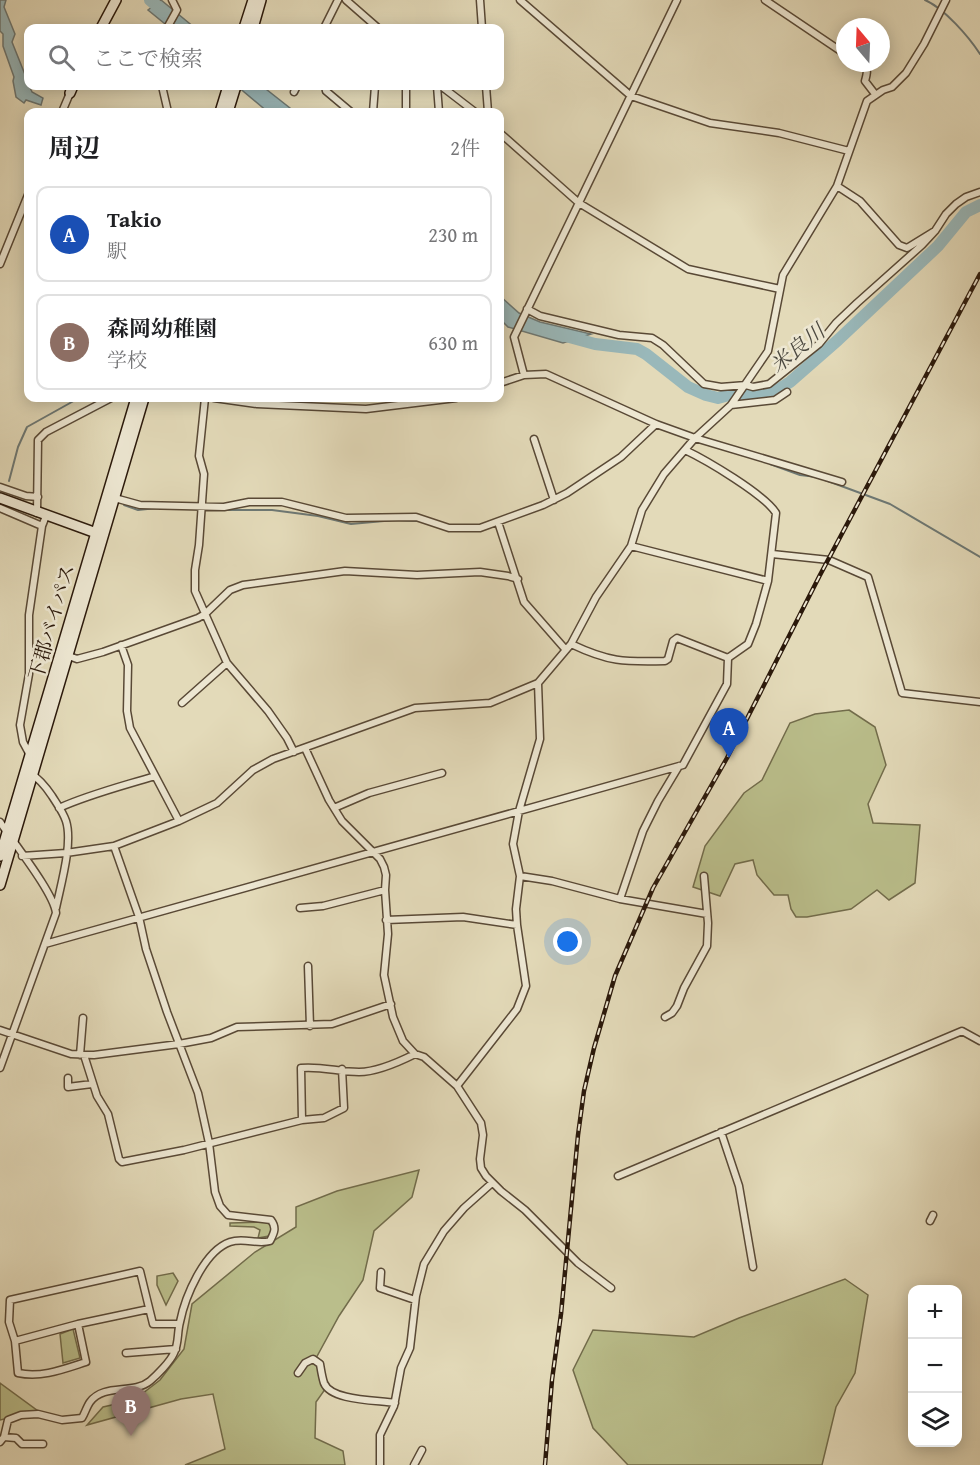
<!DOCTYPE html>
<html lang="ja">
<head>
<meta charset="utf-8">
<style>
  :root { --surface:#fff; --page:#f2f2f2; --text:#202124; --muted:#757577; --line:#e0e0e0; --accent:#2563eb }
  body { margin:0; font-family:"Gentium Book Plus","Noto Serif JP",serif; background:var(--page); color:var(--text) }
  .controls { position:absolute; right:18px; bottom:18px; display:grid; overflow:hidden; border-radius:12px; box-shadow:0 3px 15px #0003 }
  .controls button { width:54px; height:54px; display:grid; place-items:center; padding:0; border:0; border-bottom:2px solid var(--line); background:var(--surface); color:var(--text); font:30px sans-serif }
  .compass { position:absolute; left:836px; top:18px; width:54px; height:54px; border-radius:50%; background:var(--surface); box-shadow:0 3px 15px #0003; rotate:341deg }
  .you { position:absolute; left:568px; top:942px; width:21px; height:21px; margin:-15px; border:4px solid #fff; border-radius:50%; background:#1a73e8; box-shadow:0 0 0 9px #1a73e833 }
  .badge { display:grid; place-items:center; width:39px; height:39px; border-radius:50%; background:var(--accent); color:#fff; font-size:20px; font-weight:700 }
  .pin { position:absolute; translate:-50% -50px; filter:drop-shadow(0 2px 3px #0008) }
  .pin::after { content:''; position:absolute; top:32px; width:21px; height:18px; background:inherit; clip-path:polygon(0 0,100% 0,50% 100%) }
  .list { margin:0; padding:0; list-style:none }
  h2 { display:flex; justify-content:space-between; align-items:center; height:78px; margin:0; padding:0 24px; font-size:26px }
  h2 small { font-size:20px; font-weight:400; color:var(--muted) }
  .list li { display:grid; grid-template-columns:39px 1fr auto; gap:18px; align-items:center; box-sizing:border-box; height:96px; margin:0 12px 12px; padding:0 12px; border:2px solid var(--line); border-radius:12px }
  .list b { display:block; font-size:22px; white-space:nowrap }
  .list p { margin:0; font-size:20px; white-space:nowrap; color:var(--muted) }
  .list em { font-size:20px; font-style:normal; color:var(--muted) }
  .icon { flex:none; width:33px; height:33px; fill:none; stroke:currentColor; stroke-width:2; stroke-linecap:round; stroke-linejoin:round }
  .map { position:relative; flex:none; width:980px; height:1465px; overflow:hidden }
  .search { position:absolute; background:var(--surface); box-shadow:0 3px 15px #0003; left:24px; top:24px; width:480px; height:66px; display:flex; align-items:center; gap:15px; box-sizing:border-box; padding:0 21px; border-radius:12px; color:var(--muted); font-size:22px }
  .panel { position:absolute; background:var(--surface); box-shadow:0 3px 15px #0003; left:24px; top:108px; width:480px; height:294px; border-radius:12px }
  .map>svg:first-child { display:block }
  .green { fill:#babe8b; stroke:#726c4b; stroke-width:1.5 }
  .water { fill:#99b8ba; stroke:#6d7874; stroke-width:1.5 }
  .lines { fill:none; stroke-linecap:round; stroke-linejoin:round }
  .stream { stroke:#6d7874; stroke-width:2 }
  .river { stroke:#99b8ba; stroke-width:12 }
  .street-casing { stroke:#594936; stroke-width:9 }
  .secondary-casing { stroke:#2b190b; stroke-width:12 }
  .street { stroke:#ede7d2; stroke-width:6 }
  .secondary { stroke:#ede7d2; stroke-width:9 }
  .rail-casing { stroke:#2b190b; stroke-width:4.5 }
  .rail { stroke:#ede7d2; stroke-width:2; stroke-dasharray:7; stroke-linecap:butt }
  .labels { text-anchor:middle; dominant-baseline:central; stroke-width:5; stroke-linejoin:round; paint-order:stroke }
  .street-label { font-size:20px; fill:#2b190b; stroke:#ede7d2 }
  .water-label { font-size:21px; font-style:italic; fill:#4c4940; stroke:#ede7d2 }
</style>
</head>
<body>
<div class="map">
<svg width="980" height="1465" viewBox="0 0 980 1465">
  <rect width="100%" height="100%" fill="#e3dab9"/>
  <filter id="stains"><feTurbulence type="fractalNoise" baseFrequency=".00333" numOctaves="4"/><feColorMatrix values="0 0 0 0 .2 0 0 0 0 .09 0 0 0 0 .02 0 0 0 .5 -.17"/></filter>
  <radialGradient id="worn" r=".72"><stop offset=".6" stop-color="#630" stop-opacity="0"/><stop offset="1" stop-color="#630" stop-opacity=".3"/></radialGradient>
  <path class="green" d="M849,710L875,727L886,765L868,804L873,823L920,825L915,883L889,900L877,890L851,909L807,917H796L791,909L788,895H774L757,875L753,860L735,864L720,896L693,887L705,846L744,793L762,780L790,723L815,714Z
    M419,1170L412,1197L374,1231L363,1280L339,1316L315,1360L326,1388L316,1402L315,1438L343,1451L345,1465H185L225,1449L213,1394L181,1399L87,1425L103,1407L134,1400L160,1380L184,1349L192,1304L255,1252L296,1227V1207L337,1191Z
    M267,1222L272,1227L269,1236L258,1238L260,1230L254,1227L230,1226V1223Z
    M173,1273L178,1281L166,1305L157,1285V1276Z
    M845,1279L868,1295L855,1373L836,1407L822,1465H628L593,1428L573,1370L593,1330L694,1337L739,1318Z
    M73,1329L80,1358L63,1363L60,1334Z
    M0,1383L38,1411L0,1420Z"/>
  <path class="water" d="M0,0H6L4,7L15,34L12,42L32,92L43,98L41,105L26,100L24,103L16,97L13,81L14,77L3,46V34L0,31Z
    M161,0L195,28H170L148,10Z
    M237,86H262L295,112H268Z
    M500,296L519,313L540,322L591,334L563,343L508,327L500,319Z"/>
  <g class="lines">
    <path class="stream" d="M925,0C944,8 969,37 980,54
      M69,112H70
      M770,464L800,475L817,477
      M825,480L890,504L980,557
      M9,481L18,447L27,427L79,398
      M124,505L138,510L157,508
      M213,510H272L318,516L351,524L395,520L416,521"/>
    <path class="river" d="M150,0L182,28
      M562,335L595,344L637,349L646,354L688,387L706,395L718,398L736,393L751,396L771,394L790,382L838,340L938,246L966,212L980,205"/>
    <g class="street-casing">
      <path id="street" d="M346,0L378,28
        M480,0L482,28
        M520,0L631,96L710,123L779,133L849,151
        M765,0L845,54
        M167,28L177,10L172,0
        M324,28L338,0
        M862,63C869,67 867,74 865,81L875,94
        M162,86L168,112
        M325,86L326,91L351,112
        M437,86L439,112
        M441,86L475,112
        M486,86L488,112
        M294,92L297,86
        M62,112L70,93
        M373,112L375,86
        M406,112V86
        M500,133L579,203L688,269L780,289
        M837,186L860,201L899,245L907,248L933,232
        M0,264L28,195
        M527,309L540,316L619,335L652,338L663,345L704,384L721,387L746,385L753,387L769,384L819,344L836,323L857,303L922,245L935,231L946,214L956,204L966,197L980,192
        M524,375L514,337L677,0
        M500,383L524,375L546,374L656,424L695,438L842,482
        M205,398L199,456L204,474L199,545L195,570V591L227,663L268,711L287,738L294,752
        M214,398L257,404L366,409L456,398
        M731,405L775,400L787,392
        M534,439L554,500
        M0,487L26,496L38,497
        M111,497L140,505L224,507L249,502H282L346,518L416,517L449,528H480L543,505L567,493L621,457L656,424
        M0,508L42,526L46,516
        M37,513L38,440L46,432L111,398
        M498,522L524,602L566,650
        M631,546L768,581
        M772,554L829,560L868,577L902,693L980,702
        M571,644C609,662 623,662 665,661L668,659L673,641L677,638L728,658
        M121,645L128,665L127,711L130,728L179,821
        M66,655L77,659L103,652L198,618L205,614L230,590L243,585L345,571L417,575L480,572L508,576L518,579
        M182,703L227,663
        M305,748L329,800L342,821L380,859L384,867L386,875L385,890L388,934L384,975L393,1017L403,1041L415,1054L424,1057L457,1086L481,1123L483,1135L480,1159L481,1168L486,1176L501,1191L525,1210L578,1263L611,1288
        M30,755L23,742L20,725L29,674V615L42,526
        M30,773C40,779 46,787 52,796C57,804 63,812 66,821C73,843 61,884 56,908
        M59,808C90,794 123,786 155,776
        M334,808L369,793L442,773
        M0,822C13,842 54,893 56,913L0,1068
        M22,856L66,853L114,846L179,821L217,803L253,770L273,759L415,708L490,703L538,683L571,644L596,597L631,546L642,510L664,474L695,438L731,405L768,351L783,275L837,186L867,101L883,90L892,87L906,73L924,44L946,0
        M520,876L552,881L620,899L707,914
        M620,899L643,831L658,801L679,766
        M300,908L323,906L385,890
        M386,920L463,917L517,925
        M45,944L683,765L727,684L728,658L748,644L756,624L768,581L776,513C764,494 706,460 685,450
        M308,966L310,1026
        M665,1017L672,1013L677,1006L684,988L707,946L708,923L704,876
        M0,1030L71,1054L94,1055L179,1044L211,1038L237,1027L332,1024L391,1004
        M80,1055L83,1018
        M84,1055L97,1096L108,1114L119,1159L122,1162L184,1150L302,1120L301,1068C321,1066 339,1072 359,1072C377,1072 399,1062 415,1054
        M68,1078V1087L92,1084
        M457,1086L517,1009L526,986L517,925L516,909L520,876L513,844L519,811L540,739L538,683
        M302,1120L324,1118L344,1108L342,1069
        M721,1132L739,1186L753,1267
        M618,1176L962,1031L980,1041
        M930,1221L933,1215
        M381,1272L380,1288L415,1300
        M78,1324L86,1362C64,1369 42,1378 18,1373L15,1341L9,1322L10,1300L140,1271L153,1324H179
        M15,1341L78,1324L149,1309
        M126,1353L176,1349
        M298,1373L305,1363L313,1359L320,1364C321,1370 322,1377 324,1383C331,1401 377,1400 395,1403
        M4,1437L16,1438L22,1444H43
        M0,1442L4,1437L8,1420L21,1415L38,1414L62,1420L82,1418C85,1413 87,1406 90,1402C104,1383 133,1395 150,1381C157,1375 170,1362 174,1353C179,1343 177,1333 180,1322C185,1297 204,1251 230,1242C244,1237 257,1245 270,1241C274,1233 277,1228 271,1220L228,1215L220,1206L215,1192L209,1143L198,1093L167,1012L146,949L139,917L114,846
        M380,1465V1435L394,1406L401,1368L410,1348L416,1296L424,1264L444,1231L464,1208L492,1183
        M414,1465L422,1450"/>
    </g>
    <g class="secondary-casing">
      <path id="secondary" d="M101,28L116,0
        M244,28L253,0
        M253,28L261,0
        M70,93L73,86
        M220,112L228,86
        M228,112L236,86
        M0,498L99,534
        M0,856L136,398
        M0,885L144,398"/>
    </g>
    <use href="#street" class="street"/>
    <use href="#secondary" class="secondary"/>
    <g class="rail-casing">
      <path id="rail" d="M545,1465L552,1380L561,1314L578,1135L584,1091L594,1048L615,976L653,888L727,758L820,575L980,274"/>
    </g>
    <use href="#rail" class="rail"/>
  </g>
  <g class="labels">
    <g class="street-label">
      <text transform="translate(51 622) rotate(-74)">下郡バイパス</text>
    </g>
    <g class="water-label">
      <text transform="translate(797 348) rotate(-39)">米良川</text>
    </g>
  </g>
  <rect width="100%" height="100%" filter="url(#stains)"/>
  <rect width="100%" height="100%" fill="url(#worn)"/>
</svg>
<div class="controls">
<button>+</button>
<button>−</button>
<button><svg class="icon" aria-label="layers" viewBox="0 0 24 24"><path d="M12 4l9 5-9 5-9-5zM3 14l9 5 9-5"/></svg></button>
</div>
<svg class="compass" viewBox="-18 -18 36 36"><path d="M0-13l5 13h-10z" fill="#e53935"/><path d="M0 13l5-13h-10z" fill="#757577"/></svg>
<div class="you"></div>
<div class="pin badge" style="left:729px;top:758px;background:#1a4fb4">A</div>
<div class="pin badge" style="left:131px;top:1436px;background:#8d6e63">B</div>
<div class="search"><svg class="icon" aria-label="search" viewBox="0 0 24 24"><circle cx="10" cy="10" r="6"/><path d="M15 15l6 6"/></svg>ここで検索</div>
<section class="panel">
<h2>周辺<small>2件</small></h2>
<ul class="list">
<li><span class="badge" style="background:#1a4fb4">A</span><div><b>Takio</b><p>駅</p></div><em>230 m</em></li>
<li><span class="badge" style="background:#8d6e63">B</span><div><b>森岡幼稚園</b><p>学校</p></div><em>630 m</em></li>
</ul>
</section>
</div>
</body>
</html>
